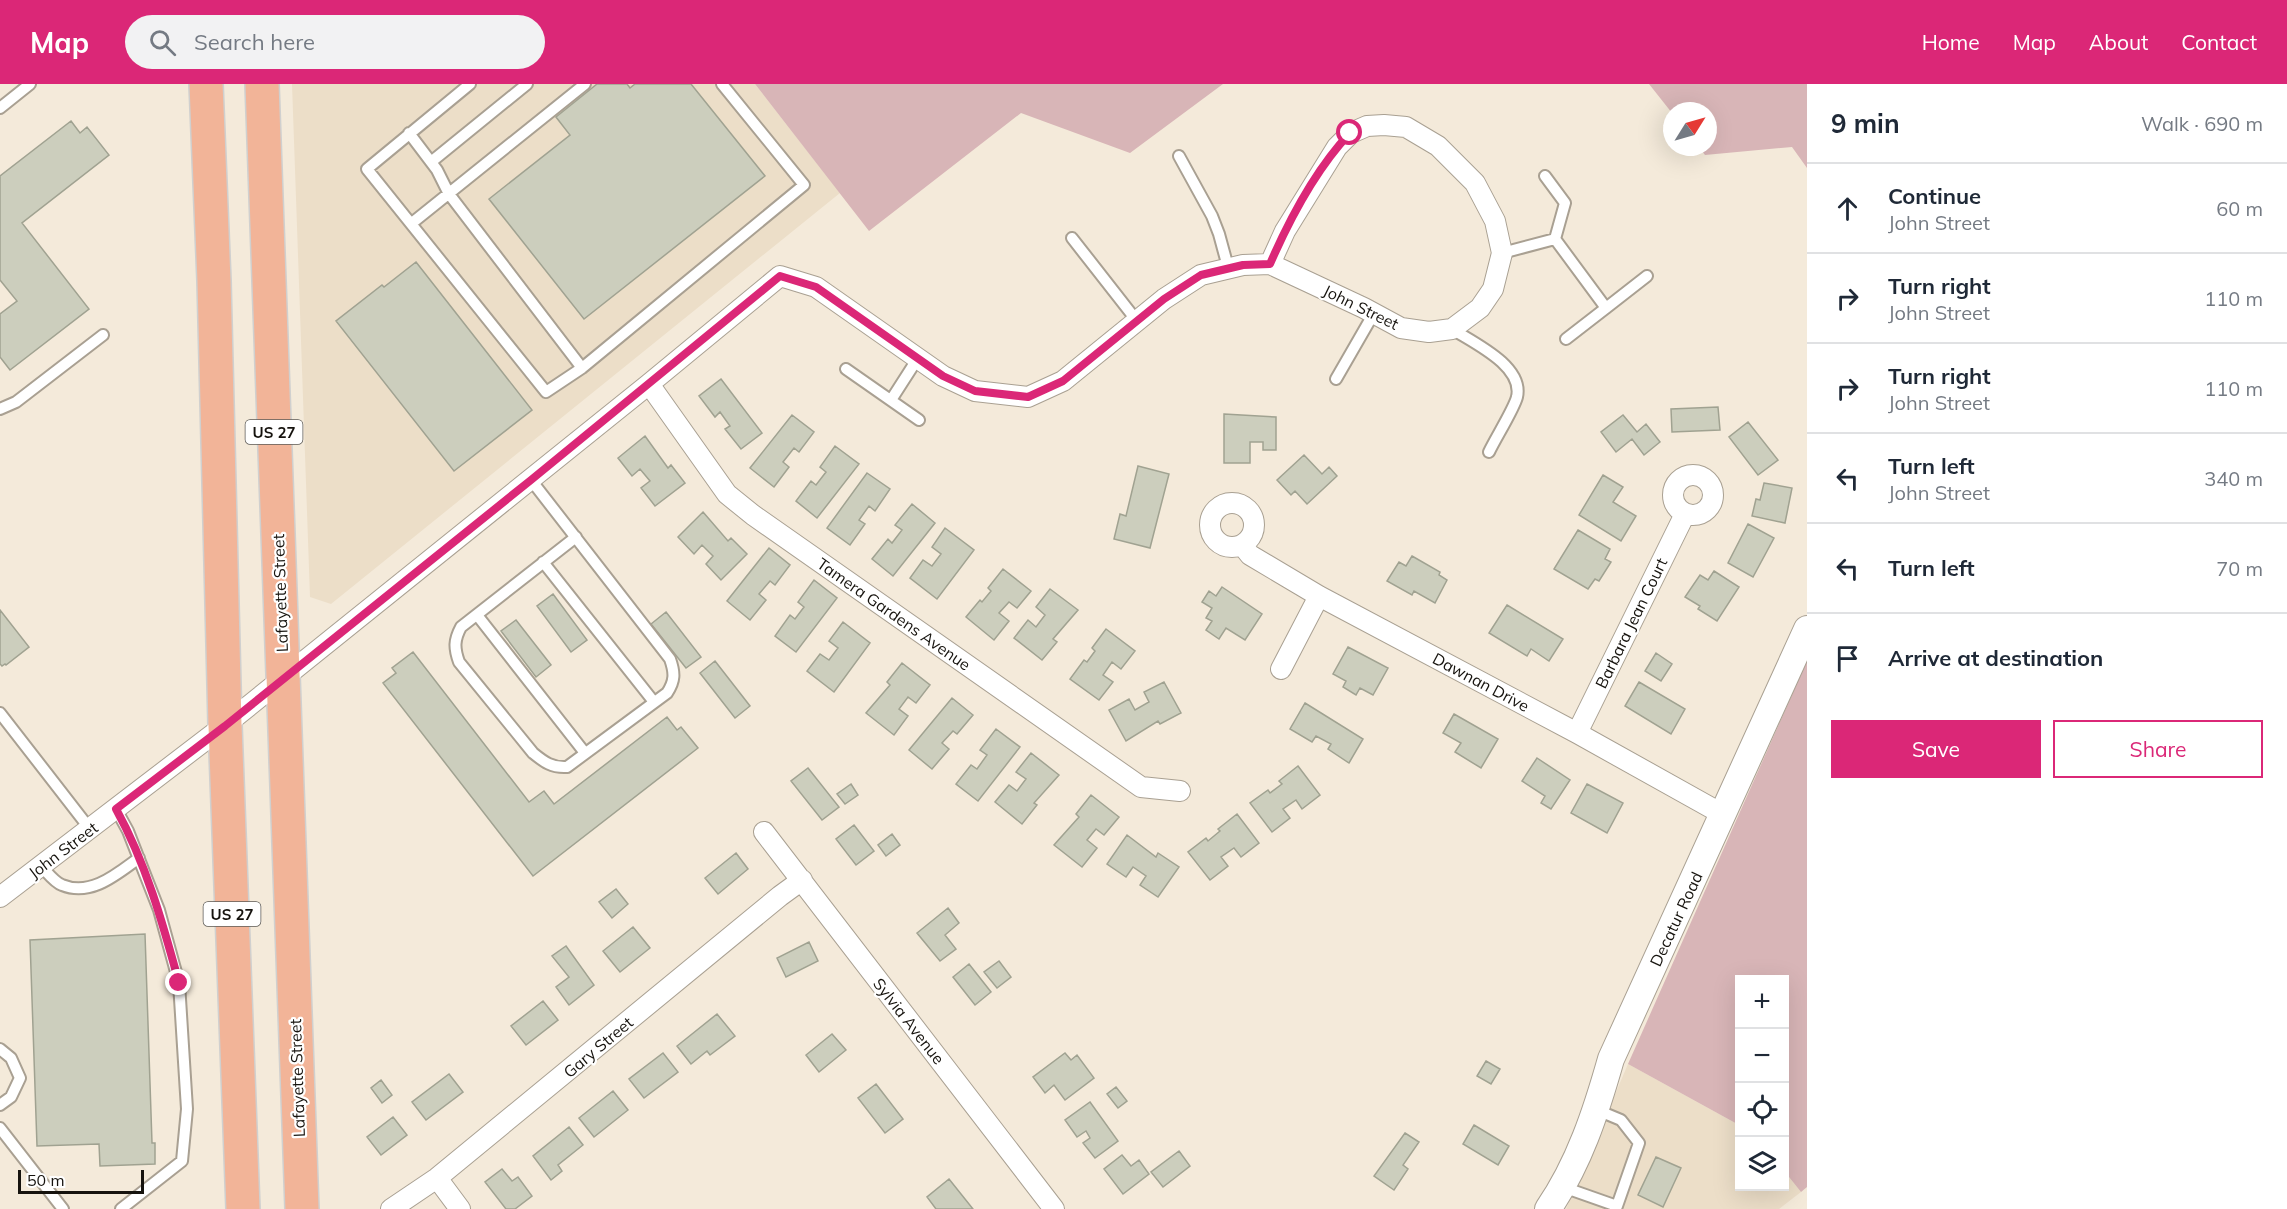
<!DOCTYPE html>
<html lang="en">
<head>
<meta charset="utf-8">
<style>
  :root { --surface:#fff; --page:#f2f2f3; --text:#1f2937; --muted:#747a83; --line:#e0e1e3; --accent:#db2777 }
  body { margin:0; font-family:Mulish,sans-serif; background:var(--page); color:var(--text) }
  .controls { position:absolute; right:18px; bottom:18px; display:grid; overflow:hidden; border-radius:0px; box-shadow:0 6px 24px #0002 }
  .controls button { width:54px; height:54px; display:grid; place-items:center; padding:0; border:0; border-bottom:2px solid var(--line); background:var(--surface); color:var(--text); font:30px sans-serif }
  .compass { position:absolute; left:1663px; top:18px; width:54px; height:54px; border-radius:50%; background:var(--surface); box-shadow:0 6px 24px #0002; rotate:53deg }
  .scale { position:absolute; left:18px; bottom:15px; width:126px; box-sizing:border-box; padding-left:6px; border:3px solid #16130e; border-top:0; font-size:16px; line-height:21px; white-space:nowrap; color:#16130e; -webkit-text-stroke:4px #fff; paint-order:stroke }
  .stop { position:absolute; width:18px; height:18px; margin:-14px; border:4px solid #db2777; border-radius:50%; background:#fff }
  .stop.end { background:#db2777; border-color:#fff; box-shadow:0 2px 6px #0008 }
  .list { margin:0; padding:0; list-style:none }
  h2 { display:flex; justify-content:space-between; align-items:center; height:78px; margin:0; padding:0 24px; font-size:26px }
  h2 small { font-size:20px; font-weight:400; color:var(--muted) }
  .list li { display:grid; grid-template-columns:39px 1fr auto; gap:18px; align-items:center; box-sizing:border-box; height:90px; padding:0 24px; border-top:2px solid var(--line) }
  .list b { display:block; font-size:22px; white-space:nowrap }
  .list p { margin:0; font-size:20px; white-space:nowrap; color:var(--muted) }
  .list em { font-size:20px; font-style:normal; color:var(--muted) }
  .actions { display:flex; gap:12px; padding:18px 24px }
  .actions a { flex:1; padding:14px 0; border:2px solid var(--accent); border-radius:0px; text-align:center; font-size:21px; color:var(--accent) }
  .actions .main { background:var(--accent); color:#fff }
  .icon { flex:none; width:33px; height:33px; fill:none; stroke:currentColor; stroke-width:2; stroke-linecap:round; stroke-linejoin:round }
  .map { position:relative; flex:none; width:1807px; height:1125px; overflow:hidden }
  header { display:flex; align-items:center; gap:36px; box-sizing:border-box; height:84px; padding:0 30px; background:var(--accent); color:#fff }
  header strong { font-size:28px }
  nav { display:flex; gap:33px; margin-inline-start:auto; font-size:21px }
  .search { width:420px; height:54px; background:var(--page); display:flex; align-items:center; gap:15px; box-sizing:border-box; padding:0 21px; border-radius:33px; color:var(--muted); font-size:22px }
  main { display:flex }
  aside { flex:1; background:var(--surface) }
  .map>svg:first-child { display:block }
  .built { fill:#ecdec8 }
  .green { fill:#d8b5b7 }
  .building { fill:#cccebd; stroke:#a0a291; stroke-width:1.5 }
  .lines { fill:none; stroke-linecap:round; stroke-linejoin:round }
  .service-casing { stroke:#a9a092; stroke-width:14 }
  .minor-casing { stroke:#a9a092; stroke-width:22 }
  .tertiary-casing { stroke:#a9a092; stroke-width:28 }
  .trunk-casing { stroke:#d0d0cf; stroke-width:36 }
  .service { stroke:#fff; stroke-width:10 }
  .minor { stroke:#fff; stroke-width:20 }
  .tertiary { stroke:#fff; stroke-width:26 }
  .trunk { stroke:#f2b498; stroke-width:33 }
  .route { stroke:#db2777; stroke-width:8 }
  .labels { text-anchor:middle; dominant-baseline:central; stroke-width:4.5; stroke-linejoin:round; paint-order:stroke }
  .shield { fill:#fff; stroke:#5c5a56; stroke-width:1.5 }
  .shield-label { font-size:15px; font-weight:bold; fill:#16130e }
  .street-label { font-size:16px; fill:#16130e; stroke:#fff }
</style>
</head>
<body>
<header>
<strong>Map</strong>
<div class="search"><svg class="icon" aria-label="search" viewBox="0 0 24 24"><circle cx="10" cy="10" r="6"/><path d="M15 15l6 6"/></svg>Search here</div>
<nav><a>Home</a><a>Map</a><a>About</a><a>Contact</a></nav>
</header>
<main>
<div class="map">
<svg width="1807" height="1125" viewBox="0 0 1807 1125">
  <rect width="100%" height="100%" fill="#f4eada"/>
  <path class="built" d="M292,0H755L840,109L331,520L310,513Z
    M1628,980L1739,1041L1740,1102H1784L1785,1088L1801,1108L1779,1125H1566Z"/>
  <path class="green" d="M755,0H1223L1130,69L1021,29L869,147Z
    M1649,0H1807V84L1792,63L1705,71L1699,63H1708V27H1672V29Z
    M1807,577V1103L1801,1108L1785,1088L1784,896H1740L1739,1041L1628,980Z"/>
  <path class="building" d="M597,0H627L630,4L635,0H691L765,92L584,235L489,115L570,51L556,33Z
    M71,37L80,49L87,43L109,71L22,139L89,225L10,286L0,273V230L17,217L0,196V92Z
    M416,178L532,326L454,387L336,237L382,201L384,203Z
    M721,295L762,349L741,365L725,345L730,342L720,328L715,333L699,312Z
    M1718,323L1720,346L1672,348L1671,325Z
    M1224,330L1276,333V366H1263V358H1250V379H1224Z
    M792,331L814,348L799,368L794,364L783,378L789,383L774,403L750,384Z
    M1623,331L1637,348L1646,340L1660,358L1644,371L1632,355L1616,368L1601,348Z
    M1748,338L1778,376L1758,391L1729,353Z
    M645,352L668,384L671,381L685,399L655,422L641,404L650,397L640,385L632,392L618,374Z
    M835,362L859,380L817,434L796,417L811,397L816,401L826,388L820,383Z
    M1304,371L1322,390L1329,383L1337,392L1307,420L1295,407L1291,411L1277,396Z
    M1138,382L1169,390L1150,464L1114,455L1120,430L1126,432Z
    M867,389L890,405L875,427L869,422L859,436L865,440L850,461L827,444Z
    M1603,391L1623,403L1613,418L1636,432L1621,457L1579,431Z
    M1764,399L1792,404L1785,439L1752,432L1756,415L1760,416Z
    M912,420L935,439L893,492L872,475L888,455L892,459L902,446L895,441Z
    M703,428L728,457L731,454L747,470L721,496L706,480L713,472L702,461L694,470L678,453Z
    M1748,440L1774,454L1753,493L1728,479Z
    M945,444L974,466L937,515L910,494L923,476L932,482L941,470L932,463Z
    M1578,446L1610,465L1605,475L1611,478L1599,497L1595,495L1588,505L1554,485Z
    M769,464L790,481L775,501L770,497L759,510L766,516L750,536L727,517Z
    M1412,472L1440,488L1439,491L1447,496L1435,519L1414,507L1412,511L1387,497L1399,478L1406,482Z
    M1003,485L1031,507L1017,524L1009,518L999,529L1009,537L994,556L966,533L980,516L982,518L991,507L988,504Z
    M1714,487L1739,503L1717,537L1698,525L1700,522L1685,513L1700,491L1708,496Z
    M814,496L837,514L796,568L775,552L790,531L795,535L804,523L798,518Z
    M1222,503L1262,530L1245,556L1226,544L1219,555L1206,546L1212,537L1206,534L1212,524L1202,518L1209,507L1216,512Z
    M1050,505L1078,526L1053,555L1057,558L1042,576L1014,554L1028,536L1036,543L1045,531L1036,523Z
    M553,510L587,556L571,568L537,522Z
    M1507,521L1563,555L1549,577L1531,565L1527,572L1489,549Z
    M0,526L29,563L6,581L5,580L2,582L0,580Z
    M666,528L701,573L686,584L651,540Z
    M516,536L551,581L536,593L501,547Z
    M843,538L870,559L834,608L807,587L820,570L829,576L838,564L829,557Z
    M1106,545L1135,567L1121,585L1112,578L1103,591L1113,598L1099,616L1070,595L1084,576L1087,578L1095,567L1092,564Z
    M1348,563L1388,584L1373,611L1360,604L1356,611L1343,603L1346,597L1333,590Z
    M413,568L529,718L544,707L554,720L667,633L677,646L681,643L698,664L533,792L383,599L396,589L392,584Z
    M1656,569L1672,580L1661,597L1645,587Z
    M715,577L750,622L735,634L700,589Z
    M902,579L930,601L916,619L908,613L899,625L908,632L894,651L866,629L890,601L887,598Z
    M1164,598L1181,629L1160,640L1158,637L1126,657L1109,626L1129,615L1135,626L1149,618L1144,608Z
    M1639,598L1685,625L1671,650L1625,622Z
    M952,614L973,631L957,650L953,647L942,659L949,665L932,685L909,666Z
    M1305,619L1363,655L1349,679L1328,665L1331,660L1316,652L1312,658L1290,645Z
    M1454,630L1498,655L1481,684L1455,668L1461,659L1443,649Z
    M996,645L1020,663L978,717L956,700L971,681L977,685L987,671L980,666Z
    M1031,669L1059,691L1034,719L1037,721L1022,740L995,718L1009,701L1017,707L1026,695L1016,688Z
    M1537,674L1570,696L1551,725L1541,719L1545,712L1522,697Z
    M1298,682L1320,711L1302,725L1296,716L1283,725L1290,734L1272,748L1250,719L1268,706L1270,709L1282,700L1279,697Z
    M808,684L839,723L822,736L791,697Z
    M851,700L858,711L845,720L837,710Z
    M1587,700L1623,719L1607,749L1571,729Z
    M1091,711L1119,733L1104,751L1096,745L1087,756L1097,764L1082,783L1054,761L1079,733L1076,730Z
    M1237,730L1259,759L1241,773L1234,764L1221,773L1228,782L1210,796L1188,768L1206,754L1208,757L1220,747L1218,745Z
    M854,741L874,767L856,781L836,755Z
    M892,750L900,761L886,772L878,761Z
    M1127,751L1156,773L1158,769L1179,783L1158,813L1140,801L1146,792L1133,783L1126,793L1107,780Z
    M736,769L748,785L718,810L705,794Z
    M616,805L628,820L612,834L599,818Z
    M948,824L959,839L945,851L956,865L940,877L917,849Z
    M633,843L650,864L620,888L603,867Z
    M145,850L152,1059H155V1080L100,1082L99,1060L37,1062L30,856Z
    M809,858L818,877L786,893L777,874Z
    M566,862L594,901L569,921L556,903L569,893L552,872Z
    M999,877L1011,893L997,904L984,888Z
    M969,880L991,908L975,921L953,893Z
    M543,917L558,936L526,961L511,942Z
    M717,930L735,952L710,971L707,967L691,980L677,962Z
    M832,950L846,966L819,988L806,971Z
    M663,969L678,988L644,1014L629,995Z
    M1065,969L1071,976L1077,971L1094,994L1065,1016L1054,1001L1045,1009L1033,993Z
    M1486,977L1500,985L1491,1000L1477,992Z
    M449,990L463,1008L426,1036L412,1018Z
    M381,996L392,1011L382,1019L371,1004Z
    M876,1000L903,1035L885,1049L858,1014Z
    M1116,1003L1127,1017L1118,1024L1107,1010Z
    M613,1007L628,1026L594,1053L579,1034Z
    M1090,1018L1118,1057L1095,1074L1083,1059L1090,1054L1086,1047L1077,1053L1065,1036Z
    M393,1033L407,1051L381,1071L367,1053Z
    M1474,1041L1509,1062L1498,1081L1463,1060Z
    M569,1043L583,1061L558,1081L562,1087L551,1096L533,1072Z
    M1405,1049L1419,1058L1403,1081L1408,1085L1394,1106L1374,1092Z
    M1179,1067L1190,1082L1163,1103L1151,1088Z
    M1122,1071L1131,1082L1139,1076L1149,1090L1123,1110L1104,1085Z
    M1656,1073L1681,1084L1663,1123L1638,1111Z
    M502,1085L512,1097L518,1093L532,1112L515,1125H506L485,1098Z
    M949,1095L973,1125H936L927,1113Z"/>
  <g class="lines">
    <g class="service-casing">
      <path id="service" d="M470,0L367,85L546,308L582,284L804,101L722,0
        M0,24L30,0
        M409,49L437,86L449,110L582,284
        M1179,72L1212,132L1219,150L1228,183
        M431,78L527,0
        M1545,92L1565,119L1555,155
        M412,139L585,0
        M1072,154L1137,237
        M1502,169L1555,155L1606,224L1647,192
        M1452,245C1474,259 1524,282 1517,313C1514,325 1495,355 1489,368
        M1566,255L1606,224
        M846,285L919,336
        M1336,295L1374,229
        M891,316L918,274
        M0,325L16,318L103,251
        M531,396L670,575C675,589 675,597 667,609L567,683C552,684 544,678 533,669L459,578C454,564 454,556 461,543L576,453
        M543,478L654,618
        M477,531L585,669
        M0,629L90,745
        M116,725L128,747L159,826L179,899L187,1025L182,1077L121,1125
        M41,782C47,788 54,798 62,801C91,813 117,790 139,774
        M0,965L11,974L20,994L11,1013L0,1021
        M0,1044L63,1125
        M1563,1103L1617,1122L1639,1059L1621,1036L1597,1026"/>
    </g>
    <g class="minor-casing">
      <path id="minor" d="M649,300L727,410L753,431L1141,703L1180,707
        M1673 411a20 20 0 1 1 40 0a20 20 0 1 1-40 0Z
        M1210 441a22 22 0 1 1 44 0a22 22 0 1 1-44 0Z
        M1242,461L1250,471L1319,512L1577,649L1724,731
        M1281,585L1319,512
        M1577,649L1685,430
        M764,748L1054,1125
        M0,813L225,641L649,300L780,192L816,203L943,292L975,307L1028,313L1063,297L1164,215L1201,191L1243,181L1270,180L1364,224L1401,244L1429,248L1452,245L1480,224L1493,205L1502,169L1495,137L1475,99L1438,62L1406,43L1384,41L1367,42L1351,49L1337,63L1285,147L1270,180
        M437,1094L460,1125
        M391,1125L437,1094L780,812L802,796"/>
    </g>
    <g class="tertiary-casing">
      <path id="tertiary" d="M1548,1125C1579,1080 1596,1028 1611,975L1807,545"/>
    </g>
    <g class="trunk-casing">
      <path id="trunk" d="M206,0L214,197L225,641L243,1125
        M262,0L302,1125"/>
    </g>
    <use href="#service" class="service"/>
    <use href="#minor" class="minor"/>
    <use href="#tertiary" class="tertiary"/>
    <use href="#trunk" class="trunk"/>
  </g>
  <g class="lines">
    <path class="route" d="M179,899C163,840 146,779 116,725L225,642L531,396L780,192L816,203L943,292L975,307L1028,313L1063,297L1164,215L1201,191L1243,181L1270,180C1290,134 1315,86 1350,49"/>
  </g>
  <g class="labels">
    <g class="shield">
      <rect x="245.5" y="336" width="57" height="24" rx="4.5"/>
      <rect x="203.5" y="818" width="57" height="24" rx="4.5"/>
    </g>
    <g class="shield-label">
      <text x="274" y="348">US 27</text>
      <text x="232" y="830">US 27</text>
    </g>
    <g class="street-label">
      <text transform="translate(1361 223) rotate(26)">John Street</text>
      <text transform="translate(280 509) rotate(-92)">Lafayette Street</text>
      <text transform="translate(894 530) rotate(35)">Tamera Gardens Avenue</text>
      <text transform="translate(1631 539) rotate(-64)">Barbara Jean Court</text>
      <text transform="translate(1481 598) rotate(28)">Dawnan Drive</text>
      <text transform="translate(63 766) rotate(-37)">John Street</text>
      <text transform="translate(1676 835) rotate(-65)">Decatur Road</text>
      <text transform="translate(909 937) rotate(52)">Sylvia Avenue</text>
      <text transform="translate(598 963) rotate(-40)">Gary Street</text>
      <text transform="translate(297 994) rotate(-92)">Lafayette Street</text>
    </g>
  </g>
</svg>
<div class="controls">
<button>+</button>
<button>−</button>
<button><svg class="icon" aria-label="locate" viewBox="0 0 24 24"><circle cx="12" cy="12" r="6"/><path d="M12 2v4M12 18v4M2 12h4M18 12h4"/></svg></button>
<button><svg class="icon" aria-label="layers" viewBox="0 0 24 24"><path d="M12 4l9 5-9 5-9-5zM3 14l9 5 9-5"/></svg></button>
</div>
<svg class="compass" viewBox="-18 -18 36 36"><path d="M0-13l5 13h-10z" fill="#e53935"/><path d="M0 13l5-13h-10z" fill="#747a83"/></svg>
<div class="scale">50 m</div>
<div class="stop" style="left:1350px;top:49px"></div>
<div class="stop end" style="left:179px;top:899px"></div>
</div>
<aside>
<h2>9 min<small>Walk · 690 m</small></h2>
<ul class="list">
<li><svg class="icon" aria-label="ahead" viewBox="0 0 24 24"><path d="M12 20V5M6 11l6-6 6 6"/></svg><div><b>Continue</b><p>John Street</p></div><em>60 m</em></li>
<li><svg class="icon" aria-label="right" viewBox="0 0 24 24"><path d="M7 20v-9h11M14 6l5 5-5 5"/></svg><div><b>Turn right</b><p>John Street</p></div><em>110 m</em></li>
<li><svg class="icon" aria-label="right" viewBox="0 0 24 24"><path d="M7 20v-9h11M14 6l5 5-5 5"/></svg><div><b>Turn right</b><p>John Street</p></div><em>110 m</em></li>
<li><svg class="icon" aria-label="left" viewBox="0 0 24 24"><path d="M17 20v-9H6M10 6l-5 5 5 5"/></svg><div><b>Turn left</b><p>John Street</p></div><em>340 m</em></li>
<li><svg class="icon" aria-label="left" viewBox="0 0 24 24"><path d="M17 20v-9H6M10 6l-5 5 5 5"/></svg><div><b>Turn left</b></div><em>70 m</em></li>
<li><svg class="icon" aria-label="arrive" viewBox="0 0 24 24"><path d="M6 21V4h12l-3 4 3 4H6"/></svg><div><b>Arrive at destination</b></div></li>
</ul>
<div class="actions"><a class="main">Save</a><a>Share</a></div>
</aside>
</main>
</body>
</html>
